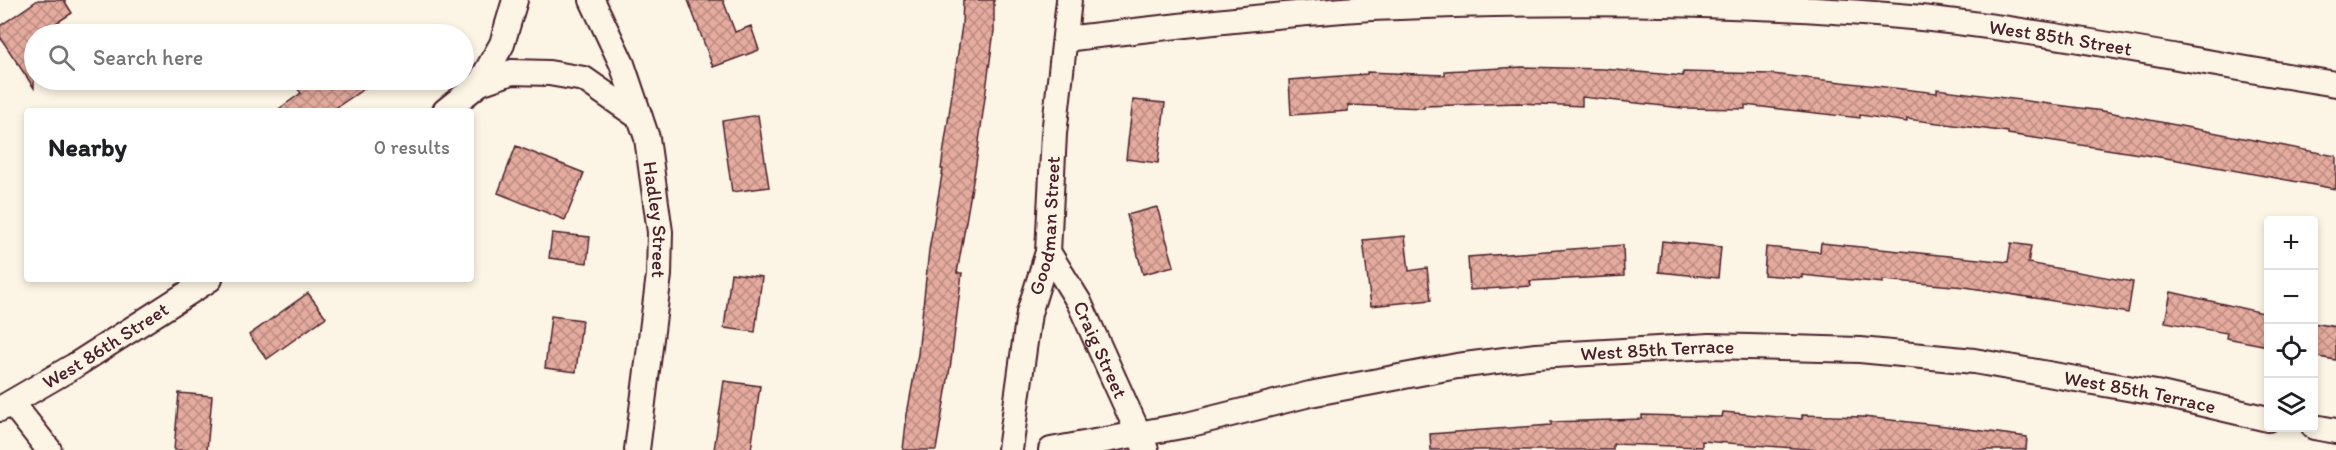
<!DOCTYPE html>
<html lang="en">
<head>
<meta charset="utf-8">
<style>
  :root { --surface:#fff; --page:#f6f6f6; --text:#202124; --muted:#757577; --line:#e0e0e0 }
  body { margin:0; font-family:Itim,sans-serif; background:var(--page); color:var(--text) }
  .controls { position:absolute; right:18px; bottom:18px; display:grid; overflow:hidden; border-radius:6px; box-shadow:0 3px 9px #0003 }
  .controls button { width:54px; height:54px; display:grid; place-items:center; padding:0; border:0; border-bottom:2px solid var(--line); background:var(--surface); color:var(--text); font:30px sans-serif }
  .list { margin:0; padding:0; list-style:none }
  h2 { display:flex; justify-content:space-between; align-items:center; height:78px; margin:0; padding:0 24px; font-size:26px }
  h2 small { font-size:20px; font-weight:400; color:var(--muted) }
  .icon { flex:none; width:33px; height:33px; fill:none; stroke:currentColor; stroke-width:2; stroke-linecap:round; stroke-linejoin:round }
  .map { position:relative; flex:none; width:2336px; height:450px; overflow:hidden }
  .search { position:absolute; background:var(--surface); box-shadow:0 3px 9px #0003; left:24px; top:24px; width:450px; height:66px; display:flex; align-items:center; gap:15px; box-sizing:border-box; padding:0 21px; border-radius:33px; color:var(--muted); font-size:22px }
  .panel { position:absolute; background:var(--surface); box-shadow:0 3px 9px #0003; left:24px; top:108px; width:450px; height:174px; border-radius:6px }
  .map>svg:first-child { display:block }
  .building { fill:url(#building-cross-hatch); stroke:#4a1f2b; stroke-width:1.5 }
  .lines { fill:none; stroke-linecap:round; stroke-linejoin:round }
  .minor-casing { stroke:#4a1f2b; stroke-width:28 }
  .minor { stroke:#fcf5e5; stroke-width:24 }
  .labels { text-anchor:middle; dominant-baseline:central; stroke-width:4.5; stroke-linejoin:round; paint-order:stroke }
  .street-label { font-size:20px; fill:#4a1f2b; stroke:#fcf5e5 }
</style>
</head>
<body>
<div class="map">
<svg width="2336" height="450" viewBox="0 0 2336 450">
  <defs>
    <pattern id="building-cross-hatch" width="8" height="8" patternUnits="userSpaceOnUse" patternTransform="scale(1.5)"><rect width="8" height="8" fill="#e4ab9e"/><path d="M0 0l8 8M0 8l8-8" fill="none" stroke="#bb8b81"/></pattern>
  </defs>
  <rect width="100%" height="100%" fill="#fcf5e5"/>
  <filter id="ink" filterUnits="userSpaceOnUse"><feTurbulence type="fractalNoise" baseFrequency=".0167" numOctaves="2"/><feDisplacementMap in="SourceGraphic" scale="12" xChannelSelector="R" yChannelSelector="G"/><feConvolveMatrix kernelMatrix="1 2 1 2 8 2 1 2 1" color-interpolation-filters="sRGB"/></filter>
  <g filter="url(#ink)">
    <path class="building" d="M38,0H64L72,13L39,34H34V88L0,37V26Z
      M688,0H723L735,32L751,26L759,50L713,67Z
      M963,0H994V31L976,164L957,273H962L951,362L936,450H903L907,414L918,354L929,250L943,169H941L962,25Z
      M1522,67L1604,69L1683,76V72L1772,74L1937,93V89L2103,111L2336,156V189L2172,159L2008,134V132L1907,119V122L1860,115V118L1745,105V109L1682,108L1582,97V106L1518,103L1424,106V108L1348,105V111L1291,115L1289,80L1367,74V72L1445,75V71Z
      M291,80H377L331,111H276L301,93Z
      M1133,100L1165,103L1158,163L1126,159Z
      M758,115L769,187L732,192L722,121Z
      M516,146L584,173L565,220L498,193Z
      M1157,207L1174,266L1143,274L1127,215Z
      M552,233L590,237L587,263L549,258Z
      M1405,236L1409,271L1427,268L1431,300L1371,306L1363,240Z
      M1662,241L1721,247L1718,278L1659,272Z
      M1821,243L2008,262L2011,243L2031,246L2028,263L2133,282L2128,313L1965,287L1883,280V283L1802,275V278L1764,275L1766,247L1820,252Z
      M1623,245L1624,276L1530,281L1531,286L1470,290L1468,257Z
      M731,273L762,277L755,332L724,328Z
      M2171,292L2268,314V346L2226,338L2227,333L2165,322Z
      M308,293L326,317L267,359L249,335Z
      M551,316L582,320L576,372L545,368Z
      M2313,323L2336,327V360L2313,356Z
      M724,381L760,386L751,450H714Z
      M179,393L212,396L207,450H174Z
      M1723,412L1802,419V415L1863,417L1946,426L2027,437L2026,450H1820L1702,441V447L1613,444V450H1431L1430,434L1551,425V422L1642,419V415L1722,417Z"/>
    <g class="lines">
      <g class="minor-casing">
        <g id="minor">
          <path id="s1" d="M592,0L622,64L647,138L660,232L659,275L637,450"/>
          <path id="s2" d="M1065,39C1167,27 1269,15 1372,8C1551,0 1732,1 1911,17C2054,31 2194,62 2336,84"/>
          <path d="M480,83L502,44L515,0"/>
          <path d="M445,111L480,83L512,72L549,73L584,79L640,118"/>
          <path id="s3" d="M1048,252L1079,302L1146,450"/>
          <path d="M12,403L49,450"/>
          <path id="s4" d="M0,409L74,366L210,279"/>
          <path d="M2314,427L2336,431"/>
          <path id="s5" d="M1010,450L1029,313L1048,252L1054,134L1069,0"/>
          <path id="s6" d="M1051,450L1187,425L1310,394L1457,366L1536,356L1710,346L1860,350L1974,361L2156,393L2268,419"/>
        </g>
      </g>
      <use href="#minor" class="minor"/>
    </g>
  </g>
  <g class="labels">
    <g class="street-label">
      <text stroke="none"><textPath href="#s2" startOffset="999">West 85th Street</textPath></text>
      <text stroke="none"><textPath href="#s1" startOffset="231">Hadley Street</textPath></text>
      <text stroke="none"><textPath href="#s5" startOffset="228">Goodman Street</textPath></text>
      <text stroke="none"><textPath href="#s4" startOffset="123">West 86th Street</textPath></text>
      <text stroke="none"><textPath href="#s3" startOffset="111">Craig Street</textPath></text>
      <text stroke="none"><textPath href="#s6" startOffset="616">West 85th Terrace</textPath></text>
      <text stroke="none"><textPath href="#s6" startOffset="1102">West 85th Terrace</textPath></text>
    </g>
  </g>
</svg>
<div class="controls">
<button>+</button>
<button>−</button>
<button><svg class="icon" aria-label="locate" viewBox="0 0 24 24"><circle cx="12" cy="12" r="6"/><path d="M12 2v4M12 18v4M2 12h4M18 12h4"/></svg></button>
<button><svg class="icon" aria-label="layers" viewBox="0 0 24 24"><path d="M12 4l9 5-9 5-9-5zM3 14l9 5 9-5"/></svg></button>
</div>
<div class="search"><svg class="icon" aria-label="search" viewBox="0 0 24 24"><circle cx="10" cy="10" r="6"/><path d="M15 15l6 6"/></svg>Search here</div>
<section class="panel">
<h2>Nearby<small>0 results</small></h2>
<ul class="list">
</ul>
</section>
</div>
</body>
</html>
